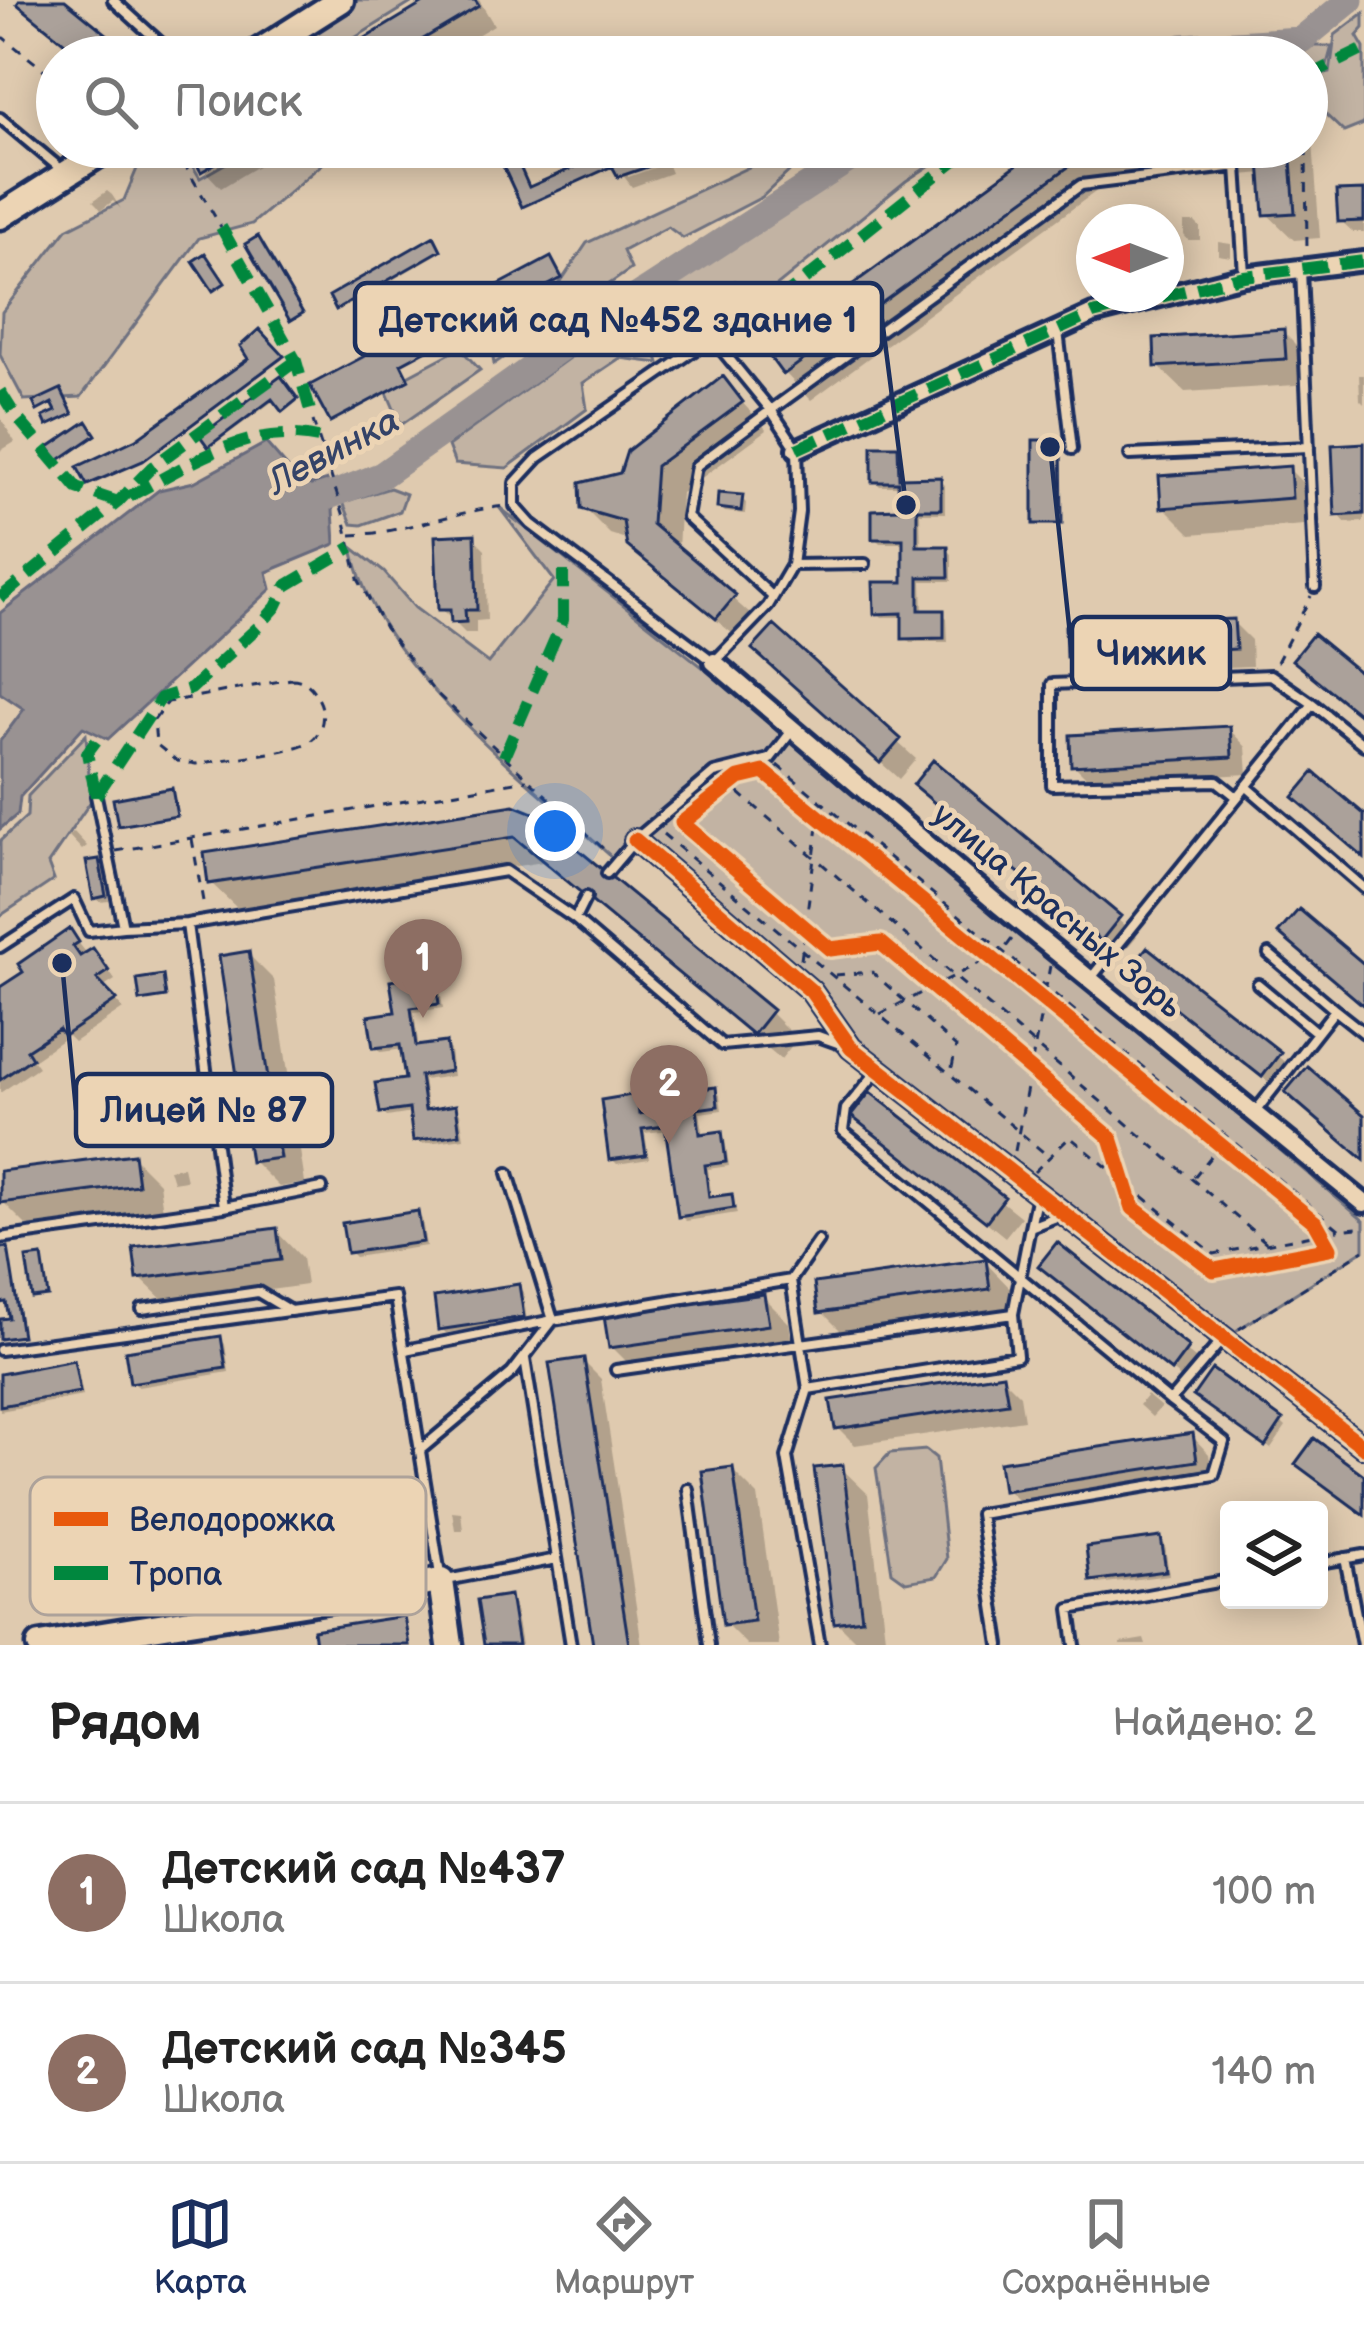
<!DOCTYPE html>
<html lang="ru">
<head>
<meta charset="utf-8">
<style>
  :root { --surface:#fff; --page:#f2f2f2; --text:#222; --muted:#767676; --line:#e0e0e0; --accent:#1b2f5e }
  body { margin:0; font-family:"Balsamiq Sans",sans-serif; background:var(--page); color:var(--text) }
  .controls { position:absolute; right:36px; bottom:36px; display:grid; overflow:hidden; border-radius:12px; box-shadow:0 6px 30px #0003 }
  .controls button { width:108px; height:108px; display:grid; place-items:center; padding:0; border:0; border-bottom:3px solid var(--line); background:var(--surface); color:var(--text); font:60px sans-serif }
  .compass { position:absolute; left:1076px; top:204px; width:108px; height:108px; border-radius:50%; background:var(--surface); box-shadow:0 6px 30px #0003; rotate:270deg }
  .you { position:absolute; left:555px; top:831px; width:42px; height:42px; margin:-30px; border:9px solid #fff; border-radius:50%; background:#1a73e8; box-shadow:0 0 0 18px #1a73e833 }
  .badge { display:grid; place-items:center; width:78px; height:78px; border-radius:50%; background:var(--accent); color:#fff; font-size:39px; font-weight:700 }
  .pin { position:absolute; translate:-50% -99px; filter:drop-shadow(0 3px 6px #0008) }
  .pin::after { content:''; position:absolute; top:63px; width:42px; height:36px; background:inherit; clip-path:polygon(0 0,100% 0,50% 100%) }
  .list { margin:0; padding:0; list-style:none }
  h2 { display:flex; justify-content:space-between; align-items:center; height:156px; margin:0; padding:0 48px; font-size:51px }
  h2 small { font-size:39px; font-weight:400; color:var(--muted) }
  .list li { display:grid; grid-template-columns:78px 1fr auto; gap:36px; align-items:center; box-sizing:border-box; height:180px; padding:0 48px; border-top:3px solid var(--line) }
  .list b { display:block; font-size:45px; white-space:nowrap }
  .list p { margin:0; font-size:39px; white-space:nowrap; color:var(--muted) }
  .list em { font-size:39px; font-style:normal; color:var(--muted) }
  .icon { flex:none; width:66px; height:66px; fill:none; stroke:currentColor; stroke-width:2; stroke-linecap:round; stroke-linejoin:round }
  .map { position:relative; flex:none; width:1364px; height:1645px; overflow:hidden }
  .search { position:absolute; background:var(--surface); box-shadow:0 6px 30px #0003; left:36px; right:36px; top:36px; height:132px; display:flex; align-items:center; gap:30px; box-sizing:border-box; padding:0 42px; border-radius:66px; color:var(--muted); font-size:45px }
  .sheet { height:516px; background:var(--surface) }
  nav { display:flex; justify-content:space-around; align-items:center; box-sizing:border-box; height:168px; border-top:3px solid var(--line); background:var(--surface); font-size:33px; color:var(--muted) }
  nav a { display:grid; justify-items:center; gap:6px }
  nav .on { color:var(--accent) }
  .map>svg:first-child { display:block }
  .green { fill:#c2b3a3; stroke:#6e7180; stroke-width:3 }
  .water { fill:#999292; stroke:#676a7d; stroke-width:3 }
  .shadow { fill:#0003 }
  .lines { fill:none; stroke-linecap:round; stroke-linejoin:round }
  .river { stroke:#999292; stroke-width:27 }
  .building { fill:#aba19a; stroke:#1b2f5e; stroke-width:3 }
  .lane-casing { stroke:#1b2f5e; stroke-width:16 }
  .street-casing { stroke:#1b2f5e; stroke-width:26 }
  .secondary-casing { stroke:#1b2f5e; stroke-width:33 }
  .path { stroke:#1b2f5e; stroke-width:3; stroke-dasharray:9 9; stroke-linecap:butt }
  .lane { stroke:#ecd4b4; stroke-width:8 }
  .street { stroke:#ecd4b4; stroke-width:16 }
  .secondary { stroke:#ecd4b4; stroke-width:24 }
  .quiet { stroke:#00873e; stroke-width:12; stroke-dasharray:24 12; stroke-linecap:butt }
  .cycleway-casing { stroke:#ecd4b4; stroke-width:22 }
  .cycleway { stroke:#e8590c; stroke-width:15 }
  .labels { text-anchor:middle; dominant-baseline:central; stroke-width:10; stroke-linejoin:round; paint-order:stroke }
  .street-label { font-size:33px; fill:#1b2f5e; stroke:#ecd4b4 }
  .water-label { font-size:36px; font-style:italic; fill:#344368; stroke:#ecd4b4 }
  .key { fill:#ecd4b4; stroke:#ada29a; stroke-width:3 }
  .key-label { font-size:33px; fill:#1b2f5e }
  .leader { fill:none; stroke:#1b2f5e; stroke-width:4.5 }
  .callout-dot { fill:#1b2f5e; stroke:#ecd4b4; stroke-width:4.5 }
  .callout { fill:#ecd4b4; stroke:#1b2f5e; stroke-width:4.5 }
  .callout-label { font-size:36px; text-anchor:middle; font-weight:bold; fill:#1b2f5e }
</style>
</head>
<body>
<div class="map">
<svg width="1364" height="1645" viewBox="0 0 1364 1645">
  <rect width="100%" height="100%" fill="#dfcaaf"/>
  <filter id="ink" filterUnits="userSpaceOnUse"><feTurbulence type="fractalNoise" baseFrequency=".00833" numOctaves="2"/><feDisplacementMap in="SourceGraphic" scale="24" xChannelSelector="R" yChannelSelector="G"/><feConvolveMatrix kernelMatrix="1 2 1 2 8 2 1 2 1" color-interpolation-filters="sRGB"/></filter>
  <g filter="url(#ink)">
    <path class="green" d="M357,0H409L411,3L324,57H269Z
      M1364,13V28L1357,36L1364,48V124L1344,132L1324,113L1307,123V78L1330,73L1335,35Z
      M1305,46H1332L1325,72L1307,74V57H1178Z
      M146,147H181L200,178L254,147H342L252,224L199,238L81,397L24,400L0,355L2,312L67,229L124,200Z
      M880,147H958L906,181L762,298L735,281L664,315L652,299Z
      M779,153L797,164L762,197L683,238L668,227L623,251L631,269L494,364L491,344L549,299L587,243Z
      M643,304L659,363L620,358L583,383L587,409L507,468L455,464L448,446Z
      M460,348L480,370L401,425L385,388Z
      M390,488L406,494L400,511L362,525L352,524L343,502Z
      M499,507L789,735L1364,1221V1250L1223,1339L851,1048L811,991L636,840L617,862C532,783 372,664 352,547L384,572L415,608L488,663L554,580Z
      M86,735L91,801L48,864L54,880L0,916V841L27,816L28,796Z
      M926,1450L936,1458L947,1559L936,1577L906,1582L892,1572L876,1468L890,1453Z"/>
    <path class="water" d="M266,443L294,475L311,485L327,480L332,492L335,544L267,572L271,589L108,739L83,727L20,797L18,814L0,829V741L24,709L0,693V613L159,490L194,482Z"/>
    <path class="shadow" d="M423,0H479L494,25L440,57H340L426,5Z
      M772,49L780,57H753Z
      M1307,136L1313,142L1320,238L1294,240L1267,214L1264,173L1102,187L811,400L785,373L1046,147H1307Z
      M190,147H289L221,188L204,170Z
      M598,147H659L664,158L628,171V177L667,163L671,173L632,187L616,166L525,205L529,191L604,157Z
      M107,191L112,195L121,209L113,201L101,210L97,205L93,201Z
      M1364,193V232H1353L1341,221Z
      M1184,222H1195L1200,227V240H1188L1184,235Z
      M435,242L441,252L340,310L333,298Z
      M1218,242L1231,244V257L1218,255Z
      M552,262L562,280L400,366L408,382L332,420L314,386Z
      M1283,332L1310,359L1311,384L1185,392L1158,366Z
      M259,333L283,359L145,461L91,485L81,469L138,442L253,360Z
      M1359,375H1364V404L1360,400Z
      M280,380L297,402L285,411L276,399L212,446L204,436Z
      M722,380L767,430L681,493L678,550L760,623L744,643L657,572L629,540L610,534L584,508Z
      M0,417L15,442L0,451Z
      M1364,446V522L1346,523L1338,514Z
      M897,449L902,454V480H940L945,485V513H920L921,549H947L952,554V581H922L923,613H942L947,618L948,642H910L905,637V617H882L877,612L906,585V543H880L875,538L902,512L901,486H880L875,481Z
      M1289,469L1315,495L1317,524L1191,534L1164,507Z
      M741,498L746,503L745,514L725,512L720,507Z
      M474,538L485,549L487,620L476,621V633H465L441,609Z
      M1233,622L1251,640L1252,666L1087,673L1069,655Z
      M774,630L916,759L899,779L774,667Z
      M1229,729L1246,747L1248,774L1092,783L1074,765Z
      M934,764L1137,936L1120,956L934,802Z
      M533,815L771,1013L797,1039L781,1059L543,862L238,909L211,883Z
      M74,832L87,846L82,850L69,836Z
      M98,862L103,867L109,901L100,902L96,897Z
      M70,932L88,955L101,960L115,980L104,987L123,1009L74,1042L68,1036L33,1060L38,1067L0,1093V991L27,973Z
      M1148,951L1297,1072L1281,1092L1150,988Z
      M248,954L274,980L305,1183L279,1187L253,1161Z
      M434,977L439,982L443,1008L414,1012L419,1049L445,1045L450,1050L453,1076L423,1080L428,1112L455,1108L460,1113L464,1138L421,1144L416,1139L412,1113L387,1117L382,1112L408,1081L404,1049L381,1052L376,1047L398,1015Z
      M715,1090L720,1095L722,1110L700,1113L704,1136L720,1134L725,1139L729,1166L708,1169L712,1200L731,1197L737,1213L686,1221L681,1216L669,1130L645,1133L649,1159L617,1164L612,1159L635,1098L642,1116L667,1113Z
      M870,1096L1021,1217L1005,1237L855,1116Z
      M133,1157L159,1183L163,1211L29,1228L3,1202L0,1174Z
      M183,1167L186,1180L173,1182L169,1169Z
      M417,1214L422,1219L426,1246L355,1257L350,1252Z
      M276,1231L302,1258L306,1285L167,1304L140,1278Z
      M1057,1247L1205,1367L1190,1386L1042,1266Z
      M985,1262L1011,1289L1014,1314L847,1337L821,1311Z
      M518,1287L523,1292L527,1321L446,1333L441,1328Z
      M763,1297L789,1323L793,1351L638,1373L611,1346Z
      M220,1339L225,1344L229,1372L138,1387L133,1382Z
      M583,1361L601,1379L642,1645H596Z
      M73,1364L78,1369L83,1396L0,1411V1377Z
      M1002,1377L1020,1395L1024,1420L855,1445L837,1427Z
      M1147,1395L1161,1407L1152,1417L1139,1405Z
      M1202,1400L1281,1422L1286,1427L1271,1449Z
      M1192,1436L1209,1454L1213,1478L1024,1507L1006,1489Z
      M841,1468L868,1494L886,1645H860L836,1621Z
      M732,1470L758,1496L779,1645H747L726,1624Z
      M452,1511L461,1512L463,1530H455Z
      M1160,1540L1165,1545L1169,1575L1098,1584L1093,1579Z
      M509,1598L514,1603L521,1645H487Z
      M1144,1639L1146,1645H1120V1643Z"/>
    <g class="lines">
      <path class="river" d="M1158,57L1182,47L1301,40L1350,0
        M301,507L382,475L584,331L868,147"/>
    </g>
    <path class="building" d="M20,0H65L135,57H82L17,4Z
      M420,0H475L479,6L393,57H334L422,4Z
      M187,147H243L201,172Z
      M594,147H655L662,162L618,177L612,166L619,163L613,150L599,156Z
      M1041,147H1245L1075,162L783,375L764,349Z
      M1259,147H1290L1295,213L1264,215Z
      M613,150L619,163L522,207L503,166L517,160L529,187Z
      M1364,190V221L1338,222L1336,191Z
      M258,236L303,313L290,321L245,244Z
      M434,236L441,250L336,310L329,296Z
      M205,253L225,283L213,291L193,261Z
      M551,257L562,278L401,364L409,380L330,422L310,385Z
      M259,329L284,356L143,461L87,485L77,467L136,439L248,359L240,346Z
      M1284,329L1286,359L1155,367L1154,338Z
      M281,376L298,399L282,412L272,399L208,447L200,436Z
      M723,376L743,402L656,466L652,524L736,595L716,619L627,546L623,521L581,509L580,483L620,473L627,451Z
      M61,389L73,414L47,426L43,417L56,411L52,403L37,411L33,402Z
      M87,421L96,435L58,461L49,447Z
      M1033,440H1061L1062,524H1033Z
      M1364,443V514L1335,516L1332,445Z
      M872,446H898L899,478L941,477V509H917V546H948L949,577H919V610H944V638L902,639V613L874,614L873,582H903V539H872V510L899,509L898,482H872Z
      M1290,466L1292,498L1161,508L1159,476Z
      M718,493L743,495L741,511L717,508Z
      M475,534L477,610H465L466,622L451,623L450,610H438L435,536Z
      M1234,619L1236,649L1066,657L1065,626Z
      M774,625L901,739L880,763L752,649Z
      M1313,634L1364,676V718L1292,660Z
      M1230,726L1232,757L1071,766L1070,735Z
      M933,760L1121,916L1101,941L913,785Z
      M1314,772L1364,814V858L1293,797Z
      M172,788L177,816L118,826L113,799Z
      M514,805L534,813L773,1010L753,1035L514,837L208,884L204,853Z
      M99,859L106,896L93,899L86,861Z
      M1299,909L1364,964V1006L1278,933Z
      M70,928L79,942L73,946L80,956L93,948L109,971L97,979L117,1000L64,1036L59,1029L27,1050L32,1058L0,1080V987L23,972L18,964Z
      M1147,947L1281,1052L1262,1077L1128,971Z
      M249,951L280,1158L250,1162L219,956Z
      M435,974L439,1004L411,1008L416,1046L446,1042L450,1071L420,1076L425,1110L456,1105L460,1134L413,1141L409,1109L380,1113L375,1083L405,1079L400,1045L373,1048L368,1016L395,1012L390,981Z
      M163,975L166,997L140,1001L137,979Z
      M1307,1066L1364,1115V1160L1285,1092Z
      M716,1087L718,1106L697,1109L700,1134L722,1131L726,1162L705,1165L709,1197L732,1194L734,1208L678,1217L665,1126L642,1129L646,1155L609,1160L601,1100L637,1094L639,1114L663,1110L661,1094Z
      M870,1092L1005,1197L986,1222L851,1116Z
      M134,1154L138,1185L0,1203V1171Z
      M418,1211L423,1242L347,1253L342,1223Z
      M277,1228L281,1260L137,1279L133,1247Z
      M1057,1242L1189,1347L1171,1371L1038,1266Z
      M8,1247L22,1336L0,1339V1319L9,1318L6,1302L0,1303V1248Z
      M42,1256L48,1296L32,1298L26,1258Z
      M986,1259L990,1289L818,1313L814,1283Z
      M519,1284L524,1317L438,1330L434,1297Z
      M764,1294L769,1325L609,1348L604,1316Z
      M221,1336L226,1368L130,1383L125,1351Z
      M584,1358L629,1645H593L549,1363Z
      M74,1360L80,1392L0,1406V1374Z
      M1212,1369L1283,1420L1265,1447L1193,1396Z
      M1003,1374L1008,1403L835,1429L830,1400Z
      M1193,1433L1197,1461L1003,1491L999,1462Z
      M1314,1438L1364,1475V1515L1295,1464Z
      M843,1465L862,1619L834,1623L814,1468Z
      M733,1467L754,1621L723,1625L702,1471Z
      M1161,1537L1166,1571L1090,1581L1086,1547Z
      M510,1595L518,1645H484L477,1600Z
      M404,1616L409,1645H315L313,1630Z"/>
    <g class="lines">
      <g class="lane-casing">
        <path id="lane" d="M113,0L176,57
          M0,118L61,169
          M1301,270L1315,587
          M1058,331L1072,449
          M1130,455L1309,447
          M792,565L865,564
          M773,597L687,517L696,466L771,410L797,449L799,512L792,565L768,606L714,662L531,524L515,506V483L538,458L712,338L771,410L1081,185L1237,166L1244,274
          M1313,704L1364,745
          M1246,786L1364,888
          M96,796L123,927L187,924
          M607,873L635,840L714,773L770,759L791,732
          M575,919L722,1045L818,1036L843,1045
          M0,947L74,899L89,931L123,927
          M1269,954L1335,1010
          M1091,978L1313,704L1271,675L1052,684V785L1217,781L1237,797
          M1258,984L1317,1033
          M879,1069L846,1109L843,1131L1170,1401L1222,1340
          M1255,1112L1335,1010L1364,1033
          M1037,1195L1030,1227L1064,1214
          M224,1207L187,924L505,871L575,919L586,897
          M0,1238L224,1207L322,1188
          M791,1280L808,1389L1017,1356L1013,1314
          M142,1309L258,1292L290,1311L395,1297L441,1581L557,1559
          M0,1350L288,1311
          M405,1350L553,1320L508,1173
          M525,1359L571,1645
          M616,1370L1013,1314L1030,1227
          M808,1389L787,1457L820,1645
          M419,1451L512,1373L553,1320L791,1280L818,1241
          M688,1489L709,1645
          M278,1521L428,1498
          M151,1537L278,1521L290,1598
          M1345,1558L1362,1645
          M1319,1563L1364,1555
          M1000,1645L980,1514L1214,1475L1224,1442L1170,1401
          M1075,1645L1070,1609L1229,1580"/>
      </g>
      <g class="street-casing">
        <path id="street" d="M797,449L1093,314L1244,276L1364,261
          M714,662L1000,906L1364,1203
          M635,840L811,991L851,1048L1364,1447"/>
      </g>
      <g class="secondary-casing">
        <path id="secondary" d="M251,57L341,0
          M0,216L109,147
          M40,1645L441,1581L450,1645"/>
      </g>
      <path class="path" d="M0,35L57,80
        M174,147L221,227
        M1306,147L1307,253
        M313,421L343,513L358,579L385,628L433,690L608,853
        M351,535C404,533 453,511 506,506
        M1277,662L1311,596
        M291,679C305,679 312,687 319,700C326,713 323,734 309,742C290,753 221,759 196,764L177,761L156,744L154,720L168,702Z
        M777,765L1340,1230L1364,1227
        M725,781L1268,1244
        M663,834L1048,1156
        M192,839L204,907
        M116,851L527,780
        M801,960L821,803
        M835,975L872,972L956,1047L951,1073
        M880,1014L1003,951L1012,939
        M1015,1151L1050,966
        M1034,1172L1070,1137L1214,1254L1338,1230
        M1194,1177L1226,1138
        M1239,1329L1364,1250"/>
      <use href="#lane" class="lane"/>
      <use href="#street" class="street"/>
      <use href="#secondary" class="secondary"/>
      <path class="quiet" d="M1307,77L1364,49
        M221,227L296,361L313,421
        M720,347L954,161L986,147
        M0,391L15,415L77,488L118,502C181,471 244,422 318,438
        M797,449L1093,314L1244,276L1364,261
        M0,598L118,502L152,467L296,361
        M504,757L563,620V571
        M96,796L161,698L191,689L258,627L276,607L286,586L352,547
        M96,796L87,753L96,741"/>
      <g class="cycleway-casing">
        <path id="cycleway" d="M764,772L1316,1223L1330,1248L1214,1270L1133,1208L1111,1138L881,943L830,949L682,823L739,778Z
          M635,840L811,991L851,1048L1364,1447"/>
      </g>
      <use href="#cycleway" class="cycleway"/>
    </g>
  </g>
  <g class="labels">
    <g class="street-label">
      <text transform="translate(1057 911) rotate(40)">улица Красных Зорь</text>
    </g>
    <g class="water-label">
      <text transform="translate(334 452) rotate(-28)">Левинка</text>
    </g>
  </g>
  <rect x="30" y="1477" width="396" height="138" rx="18" class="key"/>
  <rect x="54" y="1512" width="54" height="14" fill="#e8590c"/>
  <rect x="54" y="1566" width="54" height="14" fill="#00873e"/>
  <g class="key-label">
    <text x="129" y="1531">Велодорожка</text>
    <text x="129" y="1585">Тропа</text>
  </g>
  <path class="leader" d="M906 505L882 319M1050 447L1072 653M62 963L76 1110"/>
  <g class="callout-dot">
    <circle cx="906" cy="505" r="12"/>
    <circle cx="1050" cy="447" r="12"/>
    <circle cx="62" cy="963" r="12"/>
  </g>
  <g class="callout">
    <rect x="355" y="283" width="527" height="72" rx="12"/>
    <rect x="1072" y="617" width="158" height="72" rx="12"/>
    <rect x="76" y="1074" width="256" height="72" rx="12"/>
  </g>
  <g class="callout-label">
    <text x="618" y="332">Детский сад №452 здание 1</text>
    <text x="1151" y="665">Чижик</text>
    <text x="204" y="1122">Лицей № 87</text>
  </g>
</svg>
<div class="controls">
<button><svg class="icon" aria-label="layers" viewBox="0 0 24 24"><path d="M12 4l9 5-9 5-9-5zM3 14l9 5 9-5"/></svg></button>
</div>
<svg class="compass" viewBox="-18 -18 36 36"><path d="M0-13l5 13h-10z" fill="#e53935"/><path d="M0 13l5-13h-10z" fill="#767676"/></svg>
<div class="you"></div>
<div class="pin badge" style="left:423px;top:1018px;background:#8d6e63">1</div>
<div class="pin badge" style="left:669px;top:1144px;background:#8d6e63">2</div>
<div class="search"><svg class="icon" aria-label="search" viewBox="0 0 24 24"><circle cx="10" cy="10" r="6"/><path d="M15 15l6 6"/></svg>Поиск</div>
</div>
<section class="sheet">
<h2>Рядом<small>Найдено: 2</small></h2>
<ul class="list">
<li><span class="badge" style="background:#8d6e63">1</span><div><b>Детский сад №437</b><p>Школа</p></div><em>100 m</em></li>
<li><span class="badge" style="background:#8d6e63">2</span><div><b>Детский сад №345</b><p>Школа</p></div><em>140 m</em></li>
</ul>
</section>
<nav>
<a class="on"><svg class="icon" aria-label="map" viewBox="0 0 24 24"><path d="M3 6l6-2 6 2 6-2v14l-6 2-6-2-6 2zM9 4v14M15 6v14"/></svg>Карта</a>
<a><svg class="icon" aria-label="directions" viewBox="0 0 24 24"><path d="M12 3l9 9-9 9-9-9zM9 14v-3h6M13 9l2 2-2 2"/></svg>Маршрут</a>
<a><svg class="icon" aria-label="saved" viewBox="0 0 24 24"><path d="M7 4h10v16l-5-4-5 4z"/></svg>Сохранённые</a>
</nav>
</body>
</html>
